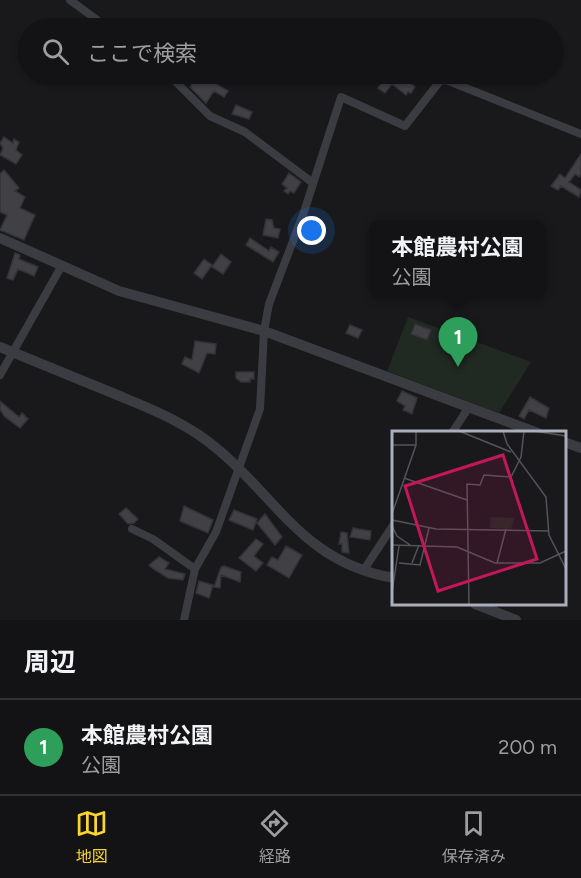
<!DOCTYPE html>
<html lang="ja">
<head>
<meta charset="utf-8">
<style>
  :root { --surface:#131214; --page:#202022; --text:#f1f3f6; --muted:#9d9ea0; --line:#323234; --accent:#fad531 }
  body { margin:0; font-family:Figtree,"Noto Sans JP",sans-serif; background:var(--page); color:var(--text) }
  .you { position:absolute; left:312px; top:231px; width:21px; height:21px; margin:-15px; border:4px solid #fff; border-radius:50%; background:#1a73e8; box-shadow:0 0 0 9px #1a73e833 }
  .badge { display:grid; place-items:center; width:39px; height:39px; border-radius:50%; background:var(--accent); color:#fff; font-size:20px; font-weight:700 }
  .pin { position:absolute; translate:-50% -50px; filter:drop-shadow(0 2px 3px #0008) }
  .pin::after { content:''; position:absolute; top:32px; width:21px; height:18px; background:inherit; clip-path:polygon(0 0,100% 0,50% 100%) }
  .popup { position:absolute; left:369px; top:220px; width:177px; height:78px; box-sizing:border-box; display:grid; place-content:center; border-radius:12px; background:var(--surface); filter:drop-shadow(0 2px 4px #0005); font-size:20px; white-space:nowrap; color:var(--muted) }
  .popup b { font-size:22px; color:var(--text) }
  .popup::after { content:''; position:absolute; left:50%; top:100%; margin-left:-12px; border:12px solid transparent; border-top-color:var(--surface) }
  .list { margin:0; padding:0; list-style:none }
  h2 { display:flex; justify-content:space-between; align-items:center; height:78px; margin:0; padding:0 24px; font-size:26px }
  h2 small { font-size:20px; font-weight:400; color:var(--muted) }
  .list li { display:grid; grid-template-columns:39px 1fr auto; gap:18px; align-items:center; box-sizing:border-box; height:96px; padding:0 24px; border-top:2px solid var(--line) }
  .list b { display:block; font-size:22px; white-space:nowrap }
  .list p { margin:0; font-size:20px; white-space:nowrap; color:var(--muted) }
  .list em { font-size:20px; font-style:normal; color:var(--muted) }
  .icon { flex:none; width:33px; height:33px; fill:none; stroke:currentColor; stroke-width:2; stroke-linecap:round; stroke-linejoin:round }
  .map { position:relative; flex:none; width:581px; height:620px; overflow:hidden }
  .search { position:absolute; background:var(--surface); box-shadow:0 2px 4px #0004; left:18px; right:18px; top:18px; height:66px; display:flex; align-items:center; gap:15px; box-sizing:border-box; padding:0 21px; border-radius:33px; color:var(--muted); font-size:22px }
  .sheet { height:174px; background:var(--surface) }
  nav { display:flex; justify-content:space-around; align-items:center; box-sizing:border-box; height:84px; border-top:2px solid var(--line); background:var(--surface); font-size:16px; color:var(--muted) }
  nav a { display:grid; justify-items:center; gap:3px }
  nav .on { color:var(--accent) }
  .map>svg:first-child { display:block }
  .green { fill:#202922 }
  .building { fill:#404045; stroke:#333237; stroke-width:1.5 }
  .lines { fill:none; stroke-linecap:round; stroke-linejoin:round }
  .minor { stroke:#3b3b42; stroke-width:8 }
  .tertiary { stroke:#3b3b42; stroke-width:10 }
  .inset-road { fill:none; stroke:#53545b; stroke-width:1.5 }
  .view { fill:#c2185b; fill-opacity:0.15; stroke:#c2185b; stroke-width:3 }
  .inset-edge { fill:none; stroke:#aaadbb; stroke-width:3 }
</style>
</head>
<body>
<div class="map">
<svg width="581" height="620" viewBox="0 0 581 620">
  <rect width="100%" height="100%" fill="#19181b"/>
  <path class="green" d="M408,317L531,362L499,413L387,371Z"/>
  <path class="building" d="M199,74L221,76L216,84L228,91L224,97L214,91L206,103L190,87Z
    M397,74L401,77L404,74H412L407,80L415,87L411,93L408,92L406,95L392,84L385,93L378,88L386,76L390,79Z
    M236,105L252,112L249,119L232,114Z
    M4,137L13,143L14,139L19,142L16,150L22,155L16,164L0,155L3,148L0,143Z
    M581,154V174L579,177L575,174L569,182L581,190L579,197L561,186L558,190L551,186L560,174L565,178Z
    M4,170L19,188L15,191L25,197L20,208L35,215L24,240L0,230L7,215L0,212V174Z
    M289,173L301,182L294,193L290,191L288,194L284,191L287,188L282,184Z
    M266,219L272,220L274,228L280,229L278,238L263,235Z
    M250,238L269,251L271,247L279,252L273,262L246,245Z
    M15,253L20,255L19,259L38,267L34,276L18,269L13,280L7,278Z
    M221,254L231,262L223,274L212,267Z
    M204,259L212,265L202,279L194,273Z
    M415,324L431,330L427,340L411,334Z
    M350,325L362,330L358,338L346,333Z
    M195,341L216,344L215,354L207,353L199,373L182,364L185,357L192,360Z
    M236,372H254V379H250V382H241L236,378Z
    M402,391L417,398L412,414L403,410L405,406L397,401Z
    M530,397L549,408L546,418L529,410L524,419L519,416Z
    M0,401L19,417L22,413L28,419L20,428L4,416L0,409Z
    M184,506L213,520L208,533L180,521Z
    M126,508L138,519L134,523L128,524L119,514Z
    M234,510L257,519L253,530L229,520Z
    M265,514L282,537L275,545L257,523Z
    M353,528L371,531L370,540L350,537Z
    M341,532L347,533L349,553L342,552V544H339Z
    M256,539L263,544L254,556L263,563L256,571L239,558Z
    M286,546L302,555L289,578L267,565L272,557L278,560Z
    M159,557L169,563L165,569L185,574L183,580L168,578L152,568L149,565Z
    M224,566L241,572L240,582L221,575L220,588L214,587L221,567Z
    M199,581L213,585L209,598L196,593Z"/>
  <g class="lines">
    <path class="minor" d="M70,0L108,28
      M168,74L210,116L245,132L313,183
      M0,375L61,267
      M452,433L469,407
      M132,529L153,539L195,569
      M363,571L394,524
      M184,620L195,569L216,532L260,409L264,331L269,304L304,212L341,97L405,126L440,81L446,80L581,134"/>
    <path class="tertiary" d="M0,238L119,291L264,331L538,433
      M0,347C37,362 73,377 110,392C141,405 171,416 199,435C272,485 296,562 394,578
      M564,442L581,448
      M475,604L516,620"/>
  </g>
  <g transform="translate(392 431)">
    <rect width="174" height="174" fill="#19181b"/>
    <path d="M99,86L122,87L119,98L98,97Z" fill="#202922"/>
    <path class="inset-road" d="M67,0L119,21M111,0L115,13L154,66L157,104L174,138M142,0L174,5M0,14H24M12,47L75,69M0,83L24,14V0M0,89L44,98L157,100M0,95L5,105L18,114M0,114L65,116L103,132H148L174,120M7,132L28,134L37,97M20,132L27,114M105,132L114,98M0,161L7,115M77,174L75,53L88,54L92,44L119,46L129,26L132,0"/>
    <path class="view" d="M111,24L145,128L46,160L13,55Z"/>
    <rect width="174" height="174" class="inset-edge"/>
  </g>
</svg>
<div class="you"></div>
<div class="pin badge" style="left:458px;top:367px;background:#2e9e5b">1</div>
<div class="popup"><b>本館農村公園</b>公園</div>
<div class="search"><svg class="icon" aria-label="search" viewBox="0 0 24 24"><circle cx="10" cy="10" r="6"/><path d="M15 15l6 6"/></svg>ここで検索</div>
</div>
<section class="sheet">
<h2>周辺<small></small></h2>
<ul class="list">
<li><span class="badge" style="background:#2e9e5b">1</span><div><b>本館農村公園</b><p>公園</p></div><em>200 m</em></li>
</ul>
</section>
<nav>
<a class="on"><svg class="icon" aria-label="map" viewBox="0 0 24 24"><path d="M3 6l6-2 6 2 6-2v14l-6 2-6-2-6 2zM9 4v14M15 6v14"/></svg>地図</a>
<a><svg class="icon" aria-label="directions" viewBox="0 0 24 24"><path d="M12 3l9 9-9 9-9-9zM9 14v-3h6M13 9l2 2-2 2"/></svg>経路</a>
<a><svg class="icon" aria-label="saved" viewBox="0 0 24 24"><path d="M7 4h10v16l-5-4-5 4z"/></svg>保存済み</a>
</nav>
</body>
</html>
